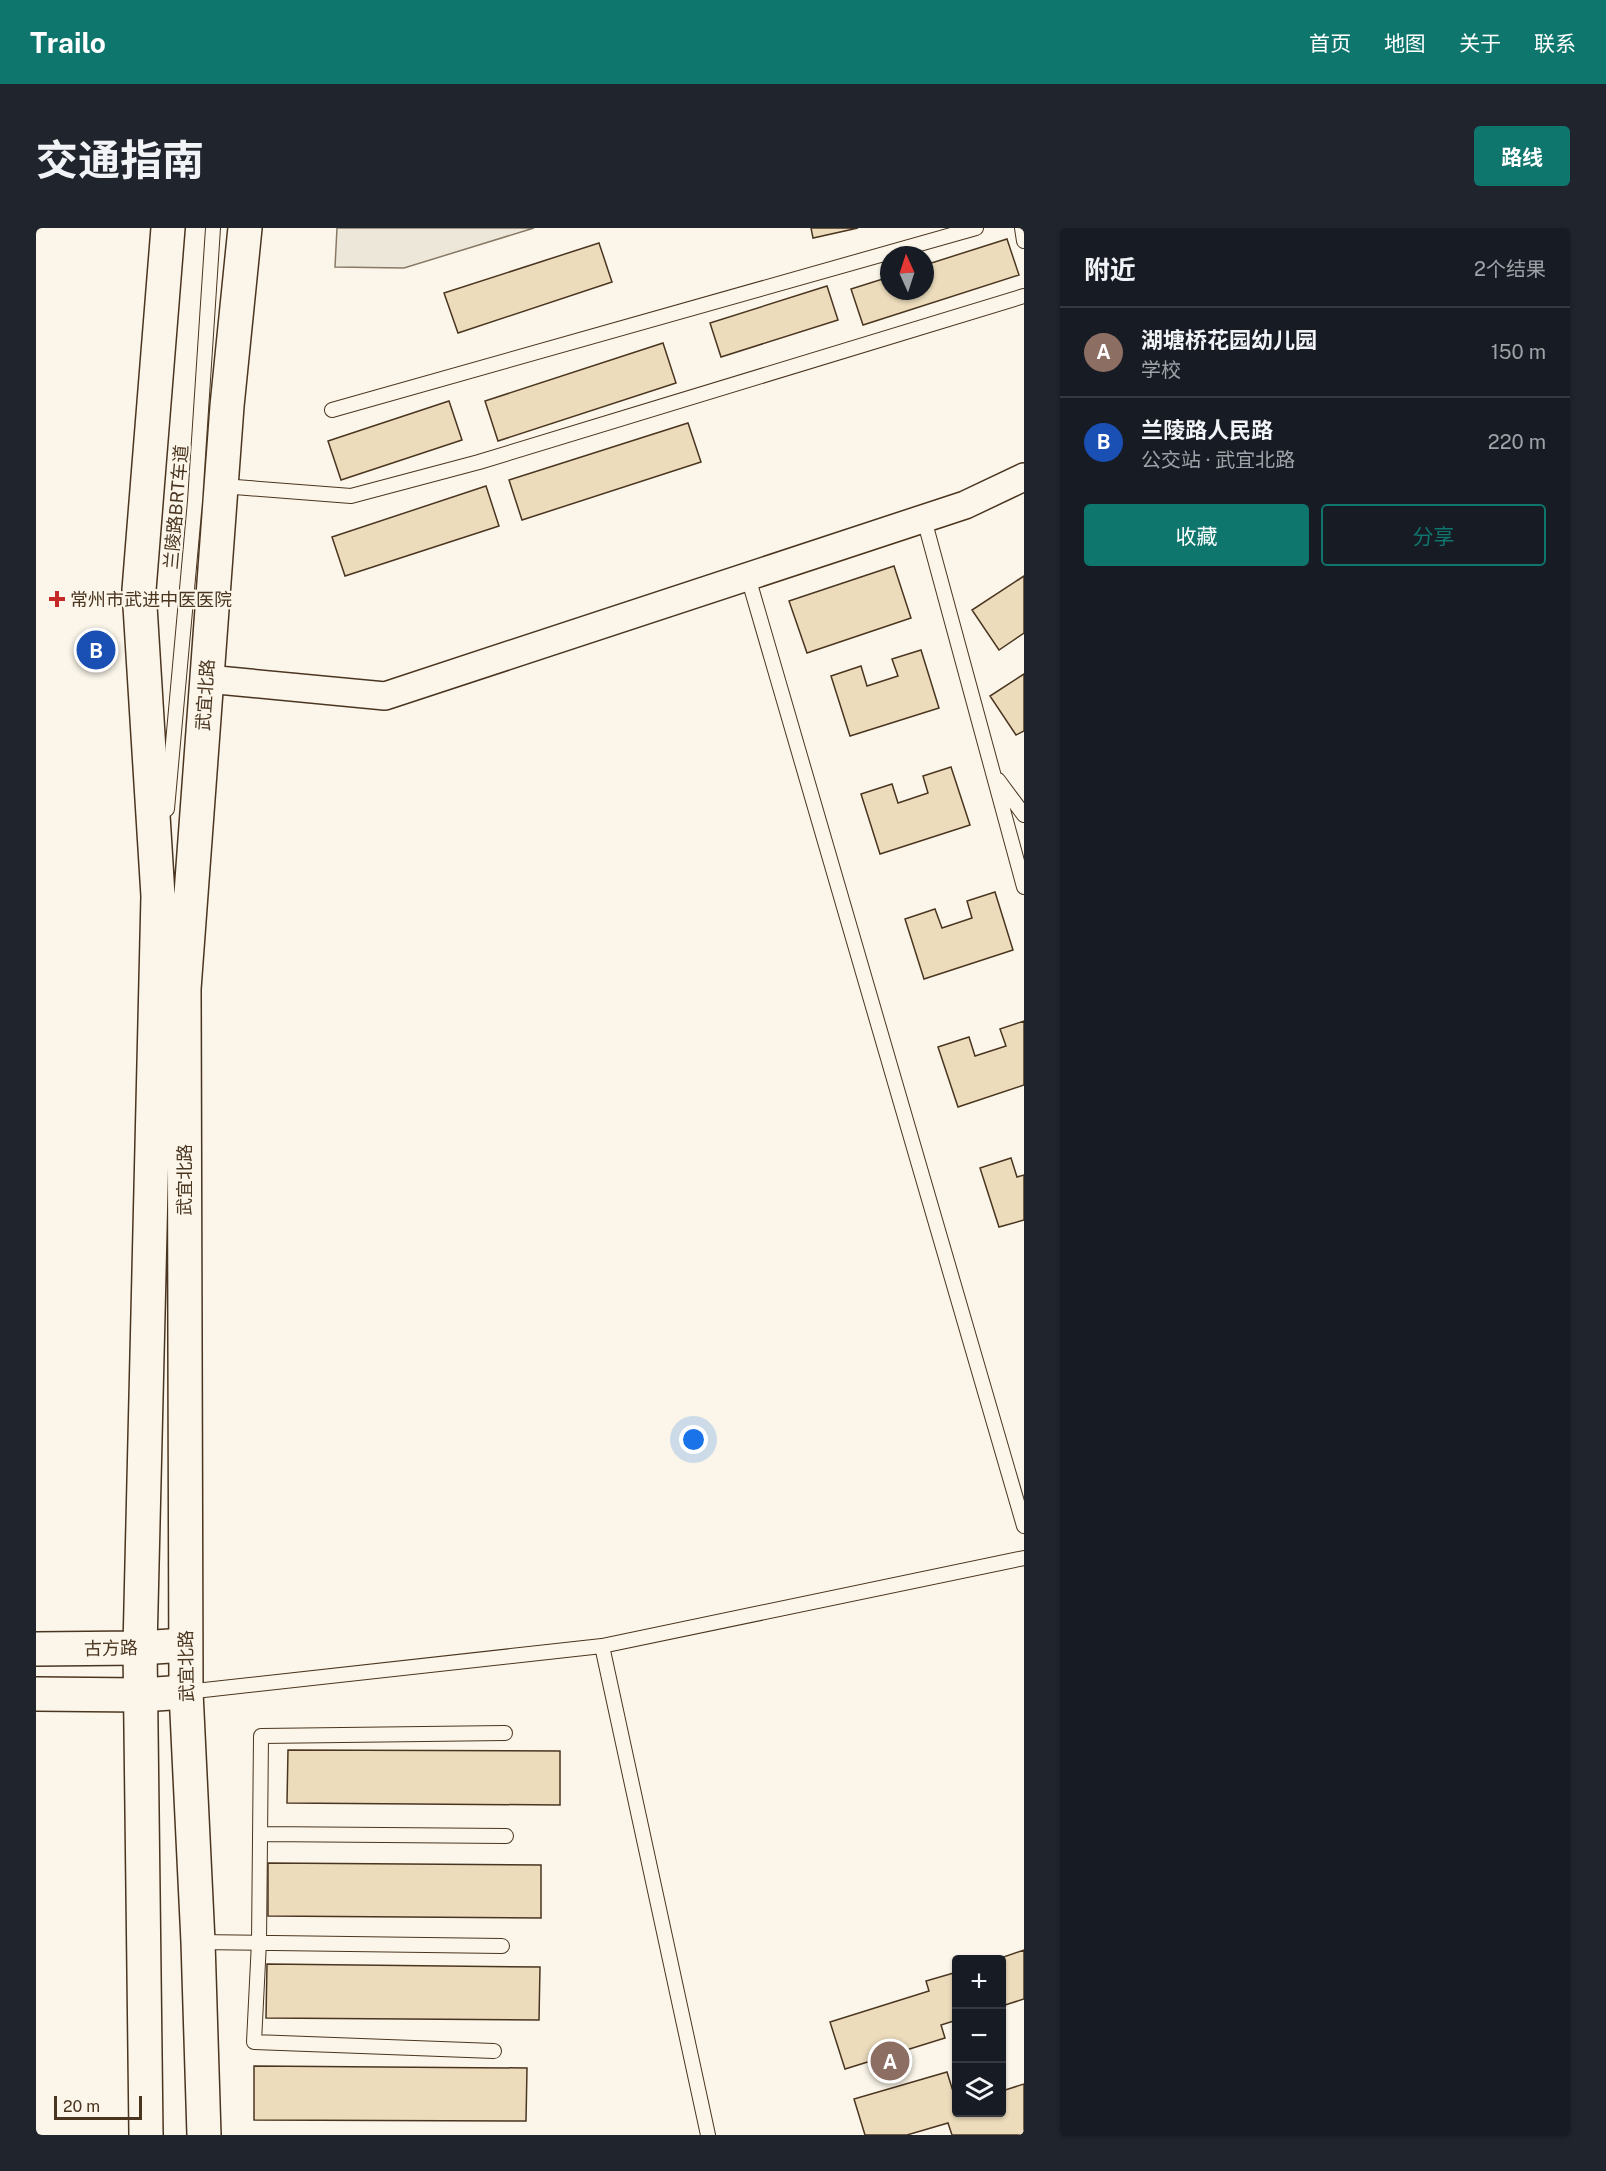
<!DOCTYPE html>
<html lang="zh">
<head>
<meta charset="utf-8">
<style>
  :root { --surface:#171b24; --page:#20242c; --text:#f1f3f6; --muted:#9ea1a6; --line:#363941; --accent:#0f766e }
  body { margin:0; font-family:"Public Sans","Noto Sans SC",sans-serif; background:var(--page); color:var(--text) }
  .controls { position:absolute; right:18px; bottom:18px; display:grid; overflow:hidden; border-radius:6px; box-shadow:0 2px 4px #0004 }
  .controls button { width:54px; height:54px; display:grid; place-items:center; padding:0; border:0; border-bottom:2px solid var(--line); background:var(--surface); color:var(--text); font:30px sans-serif }
  .compass { position:absolute; left:844px; top:18px; width:54px; height:54px; border-radius:50%; background:var(--surface); box-shadow:0 2px 4px #0004; rotate:357deg }
  .scale { position:absolute; left:18px; bottom:15px; width:88px; box-sizing:border-box; padding-left:6px; border:3px solid #4a3520; border-top:0; font-size:16px; line-height:21px; white-space:nowrap; color:#4a3520; -webkit-text-stroke:4px #fbf6e9; paint-order:stroke }
  .you { position:absolute; left:658px; top:1212px; width:21px; height:21px; margin:-15px; border:4px solid #fff; border-radius:50%; background:#1a73e8; box-shadow:0 0 0 9px #1a73e833 }
  .badge { display:grid; place-items:center; width:39px; height:39px; border-radius:50%; background:var(--accent); color:#fff; font-size:20px; font-weight:700 }
  .pin { position:absolute; translate:-50% -50%; border:3px solid #fff; box-shadow:0 2px 6px #0006 }
  .list { margin:0; padding:0; list-style:none }
  h2 { display:flex; justify-content:space-between; align-items:center; height:78px; margin:0; padding:0 24px; font-size:26px }
  h2 small { font-size:20px; font-weight:400; color:var(--muted) }
  .list li { display:grid; grid-template-columns:39px 1fr auto; gap:18px; align-items:center; box-sizing:border-box; height:90px; padding:0 24px; border-top:2px solid var(--line) }
  .list b { display:block; font-size:22px; white-space:nowrap }
  .list p { margin:0; font-size:20px; white-space:nowrap; color:var(--muted) }
  .list em { font-size:20px; font-style:normal; color:var(--muted) }
  .actions { display:flex; gap:12px; padding:18px 24px }
  .actions a { flex:1; padding:14px 0; border:2px solid var(--accent); border-radius:6px; text-align:center; font-size:21px; color:var(--accent) }
  .actions .main { background:var(--accent); color:#fff }
  .icon { flex:none; width:33px; height:33px; fill:none; stroke:currentColor; stroke-width:2; stroke-linecap:round; stroke-linejoin:round }
  .map { position:relative; flex:none; width:988px; height:1907px; overflow:hidden; border-radius:6px }
  header { display:flex; align-items:center; gap:36px; box-sizing:border-box; height:84px; padding:0 30px; background:var(--accent); color:#fff }
  header strong { font-size:28px }
  nav { display:flex; gap:33px; margin-inline-start:auto; font-size:21px }
  .intro { display:flex; align-items:center; justify-content:space-between; box-sizing:border-box; height:144px; padding:0 36px }
  h1 { margin:0; font-size:42px }
  .button { padding:15px 27px; border-radius:6px; background:var(--accent); color:#fff; font-size:21px; font-weight:700 }
  main { display:flex; gap:36px; padding:0 36px }
  aside { flex:1; background:var(--surface); border-radius:6px; box-shadow:0 2px 4px #0004 }
  .map>svg:first-child { display:block }
  .parking { fill:#ede7d9; stroke:#887966; stroke-width:1.5 }
  .building { fill:#ecdcbc; stroke:#4a3520; stroke-width:1.5 }
  .lines { fill:none; stroke-linecap:round; stroke-linejoin:round }
  .lane-casing { stroke:#4a3520; stroke-width:16 }
  .street-casing { stroke:#4a3520; stroke-width:30 }
  .secondary-casing { stroke:#4a3520; stroke-width:36 }
  .primary-casing { stroke:#4a3520; stroke-width:36 }
  .lane { stroke:#fbf6e9; stroke-width:14 }
  .street { stroke:#fbf6e9; stroke-width:27 }
  .secondary { stroke:#fbf6e9; stroke-width:33 }
  .primary { stroke:#fbf6e9; stroke-width:33 }
  .poi-dot { fill:#c62828; stroke:#fbf6e9; stroke-width:2 }
  .labels { text-anchor:middle; dominant-baseline:central; stroke-width:4.5; stroke-linejoin:round; paint-order:stroke }
  .street-label { font-size:18px; fill:#4a3520; stroke:#fbf6e9 }
  .poi-label { font-size:18px; fill:#4a3520; stroke:#fbf6e9; text-anchor:start }
</style>
</head>
<body>
<header>
<strong>Trailo</strong>
<nav><a>首页</a><a>地图</a><a>关于</a><a>联系</a></nav>
</header>
<div class="intro"><h1>交通指南</h1><a class="button">路线</a></div>
<main>
<div class="map">
<svg width="988" height="1907" viewBox="0 0 988 1907">
  <rect width="100%" height="100%" fill="#fbf6e9"/>
  <path class="parking" d="M301,0H498L368,40L299,39Z"/>
  <path class="building" d="M775,0H822L777,10Z
    M971,11L983,47L827,97L815,61L853,49V63H889V37Z
    M563,15L576,54L422,105L408,65Z
    M791,58L802,92L685,129L674,95Z
    M627,115L640,155L462,213L449,173Z
    M413,173L426,212L305,252L292,213Z
    M652,195L665,234L486,292L473,252Z
    M450,258L463,298L309,348L296,309Z
    M858,338L875,390L771,425L753,373Z
    M988,348V405L963,422L936,382Z
    M885,422L903,480L814,508L795,448L825,438L831,458L862,448L856,431Z
    M988,446V503L980,507L954,468Z
    M915,539L934,597L844,626L825,566L856,556L862,575L892,565L887,548Z
    M959,664L977,722L888,751L869,691L899,681L906,700L936,690L931,673Z
    M988,793V857L922,879L902,819L933,809L939,828L970,818L964,801Z
    M975,930L981,949L988,947V992L963,999L944,940Z
    M252,1522L524,1523V1577L251,1575Z
    M232,1635L505,1637V1690L232,1688Z
    M988,1722V1771L966,1778V1732H959Z
    M231,1736L504,1739L503,1792L230,1790Z
    M921,1744V1792L905,1797L909,1810L809,1841L794,1794L893,1763L890,1753Z
    M218,1838L491,1840L490,1893L218,1892Z
    M911,1844L921,1876V1884H966V1863L988,1856V1907H916L912,1895L871,1907H829L818,1871Z"/>
  <g class="lines">
    <g class="lane-casing">
      <path id="lane" d="M986,0L988,13
        M296,182L940,0
        M186,258L315,268L443,234L988,68
        M888,291L988,659
        M712,349L988,1298
        M962,552L988,587
        M131,581L159,273L177,0
        M566,1418L672,1907
        M150,1464L566,1418L988,1330
        M225,1606L470,1608
        M162,1714L466,1718
        M458,1823L218,1814L223,1714L225,1508L469,1505"/>
    </g>
    <g class="street-casing">
      <path id="street" d="M171,451L349,468L929,277L988,249"/>
    </g>
    <g class="secondary-casing">
      <path id="secondary" d="M0,1421L104,1420L149,1417
        M0,1466L105,1467L150,1464"/>
    </g>
    <g class="primary-casing">
      <path id="primary" d="M110,1907L104,1420L122,668L103,362L132,0
        M168,1907L162,1714L150,1464L148,761L191,178L209,0"/>
    </g>
    <use href="#lane" class="lane"/>
    <use href="#street" class="street"/>
    <use href="#secondary" class="secondary"/>
    <use href="#primary" class="primary"/>
  </g>
  <path class="poi-dot" d="M18 362h6v6h6v6h-6v6h-6v-6h-6v-6h6z"/>
  <g class="labels">
    <g class="street-label">
      <text transform="translate(140 279) rotate(-85)">兰陵路BRT车道</text>
      <text transform="translate(169 467) rotate(-86)">武宜北路</text>
      <text transform="translate(148 952) rotate(-90)">武宜北路</text>
      <text transform="translate(75 1420) rotate(-1)">古方路</text>
      <text transform="translate(150 1438) rotate(-91)">武宜北路</text>
    </g>
    <g class="poi-label">
      <text x="34" y="371">常州市武进中医医院</text>
    </g>
  </g>
</svg>
<div class="controls">
<button>+</button>
<button>−</button>
<button><svg class="icon" aria-label="layers" viewBox="0 0 24 24"><path d="M12 4l9 5-9 5-9-5zM3 14l9 5 9-5"/></svg></button>
</div>
<svg class="compass" viewBox="-18 -18 36 36"><path d="M0-13l5 13h-10z" fill="#e53935"/><path d="M0 13l5-13h-10z" fill="#9ea1a6"/></svg>
<div class="scale">20 m</div>
<div class="you"></div>
<div class="pin badge" style="left:854px;top:1833px;background:#8d6e63">A</div>
<div class="pin badge" style="left:60px;top:422px;background:#1a4fb4">B</div>
</div>
<aside>
<h2>附近<small>2个结果</small></h2>
<ul class="list">
<li><span class="badge" style="background:#8d6e63">A</span><div><b>湖塘桥花园幼儿园</b><p>学校</p></div><em>150 m</em></li>
<li><span class="badge" style="background:#1a4fb4">B</span><div><b>兰陵路人民路</b><p>公交站 · 武宜北路</p></div><em>220 m</em></li>
</ul>
<div class="actions"><a class="main">收藏</a><a>分享</a></div>
</aside>
</main>
</body>
</html>
